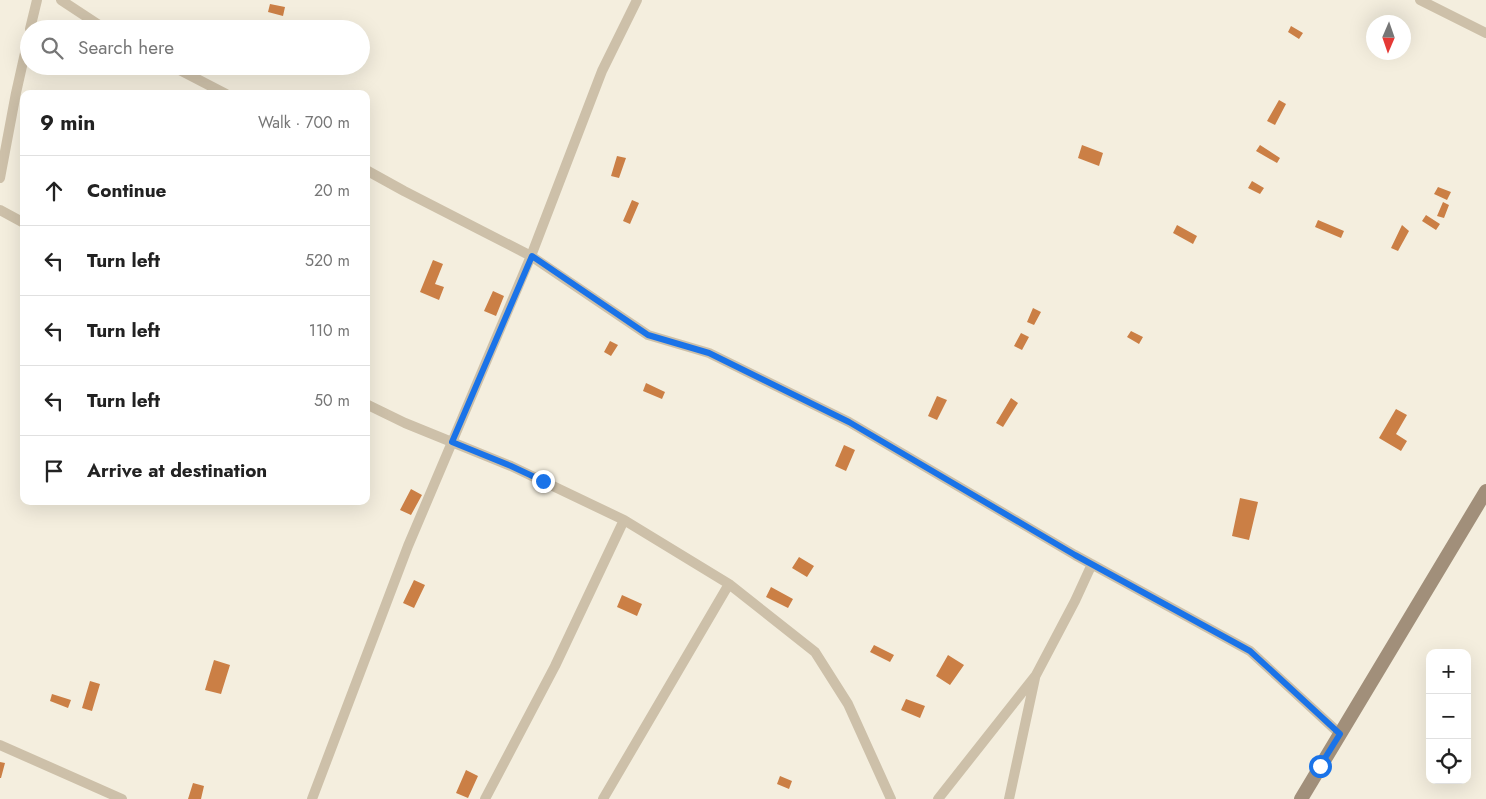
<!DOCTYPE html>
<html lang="en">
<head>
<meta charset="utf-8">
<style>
  :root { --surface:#fff; --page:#f6f6f6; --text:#222; --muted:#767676; --line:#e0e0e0 }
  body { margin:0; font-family:Jost,sans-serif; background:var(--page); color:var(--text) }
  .controls { position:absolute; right:15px; bottom:15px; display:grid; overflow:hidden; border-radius:10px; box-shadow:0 5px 20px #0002 }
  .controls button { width:45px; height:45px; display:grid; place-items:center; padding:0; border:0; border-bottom:1px solid var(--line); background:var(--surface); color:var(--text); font:25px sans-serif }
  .compass { position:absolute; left:1366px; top:15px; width:45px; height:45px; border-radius:50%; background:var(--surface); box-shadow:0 5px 20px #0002; rotate:182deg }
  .stop { position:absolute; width:15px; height:15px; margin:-11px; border:4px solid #1a73e8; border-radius:50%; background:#fff }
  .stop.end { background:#1a73e8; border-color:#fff; box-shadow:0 1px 5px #0008 }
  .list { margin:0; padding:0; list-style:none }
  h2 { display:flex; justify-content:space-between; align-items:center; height:65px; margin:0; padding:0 20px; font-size:21px }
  h2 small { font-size:16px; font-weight:400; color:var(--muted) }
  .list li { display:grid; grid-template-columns:32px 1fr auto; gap:15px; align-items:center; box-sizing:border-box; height:70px; padding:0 20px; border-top:1px solid var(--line) }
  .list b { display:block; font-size:19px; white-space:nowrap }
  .list em { font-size:16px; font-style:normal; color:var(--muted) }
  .icon { flex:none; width:28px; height:28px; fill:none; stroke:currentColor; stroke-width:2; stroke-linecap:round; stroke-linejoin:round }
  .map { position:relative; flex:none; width:1486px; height:799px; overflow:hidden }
  .search { position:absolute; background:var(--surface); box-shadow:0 5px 20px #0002; left:20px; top:20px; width:350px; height:55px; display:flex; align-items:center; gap:12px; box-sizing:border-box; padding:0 18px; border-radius:28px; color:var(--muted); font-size:19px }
  .panel { position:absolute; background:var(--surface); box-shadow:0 5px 20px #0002; left:20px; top:90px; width:350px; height:415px; border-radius:10px }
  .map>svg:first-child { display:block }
  .building { fill:#cb7f45 }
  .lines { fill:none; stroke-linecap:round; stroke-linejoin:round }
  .street { stroke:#cdc0a9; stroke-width:10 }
  .secondary { stroke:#a18f7a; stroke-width:14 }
  .route { stroke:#1a73e8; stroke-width:6 }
</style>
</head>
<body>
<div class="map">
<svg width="1486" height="799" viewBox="0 0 1486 799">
  <rect width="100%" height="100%" fill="#f4eede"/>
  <path class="building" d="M270,4L285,7L283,16L268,12Z
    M1291,26L1303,33L1299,39L1288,32Z
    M1279,100L1286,104L1275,125L1267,121Z
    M1082,145L1103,153L1099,166L1078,158Z
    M1260,145L1280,158L1277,163L1256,151Z
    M617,156L626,158L619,178L611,176Z
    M1252,181L1264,188L1260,194L1248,188Z
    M1438,187L1451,192L1447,200L1434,194Z
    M632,200L639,203L630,224L623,221Z
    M1443,202L1449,205L1444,218L1437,216Z
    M1426,215L1440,224L1436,230L1422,221Z
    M1318,220L1344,231L1341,238L1315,227Z
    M1177,225L1197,236L1193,244L1173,233Z
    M1402,225L1409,231L1398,251L1391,248Z
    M433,260L443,264L435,284L444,287L439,300L420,292Z
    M493,291L504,296L496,316L484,311Z
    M1033,308L1041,312L1034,325L1027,322Z
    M1131,331L1143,337L1139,344L1127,337Z
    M1021,333L1029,337L1022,350L1014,346Z
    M610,341L618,345L611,356L604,352Z
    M646,383L665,392L662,399L643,391Z
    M937,396L947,400L937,420L928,416Z
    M1011,398L1018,403L1003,427L996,423Z
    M1396,409L1407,415L1396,434L1407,441L1401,451L1379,438Z
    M844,445L855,450L846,471L835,466Z
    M411,489L422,495L411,515L400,510Z
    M1240,498L1258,502L1249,540L1232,536Z
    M799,557L814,566L807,577L792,568Z
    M414,580L425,585L414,608L403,603Z
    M771,587L793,599L788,608L766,597Z
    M622,595L642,604L637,616L617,607Z
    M874,645L894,655L890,662L870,652Z
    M948,655L964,665L950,685L936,676Z
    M214,660L230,665L221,694L205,690Z
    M90,681L100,684L92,711L82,708Z
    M52,694L71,700L68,708L50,701Z
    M906,699L925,706L920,718L901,710Z
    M0,762L5,763L1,778H0Z
    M466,770L478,776L468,798L456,793Z
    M780,776L792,781L789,789L777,784Z
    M193,783L204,786L201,799H188Z"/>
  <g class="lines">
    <path class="street" d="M61,0L105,29
      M1420,0L1486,33
      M30,29L37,0
      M172,66L226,94
      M366,170L404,191L531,256L648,335L709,353L849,422L1075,555L1250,651L1340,734
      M0,178L16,93L29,35
      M0,210L24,223
      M366,404L405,423L511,466L624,520L729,584L815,652L848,704L891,799
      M0,745L122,799
      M312,799L408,546L531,256L602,71L637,0
      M485,799L555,666L624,520
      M603,799L729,584
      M938,799L1036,675L1075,601L1092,564
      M1009,799L1035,678"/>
    <path class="secondary" d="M1301,799L1486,491"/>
  </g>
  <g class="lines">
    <path class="route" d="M543,481L511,466L452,442L532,256L648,335L709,353L849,422L1075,555L1250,651L1340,734L1320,766"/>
  </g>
</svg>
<div class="controls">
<button>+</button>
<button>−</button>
<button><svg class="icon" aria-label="locate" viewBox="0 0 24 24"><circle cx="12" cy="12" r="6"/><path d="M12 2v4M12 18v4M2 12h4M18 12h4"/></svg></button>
</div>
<svg class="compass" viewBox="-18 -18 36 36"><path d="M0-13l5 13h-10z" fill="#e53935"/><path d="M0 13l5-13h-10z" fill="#767676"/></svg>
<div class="stop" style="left:1320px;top:766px"></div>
<div class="stop end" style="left:543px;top:481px"></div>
<div class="search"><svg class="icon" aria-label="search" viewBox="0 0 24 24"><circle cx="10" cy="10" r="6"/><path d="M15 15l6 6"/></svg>Search here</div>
<section class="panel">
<h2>9 min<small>Walk · 700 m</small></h2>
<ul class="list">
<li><svg class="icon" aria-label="ahead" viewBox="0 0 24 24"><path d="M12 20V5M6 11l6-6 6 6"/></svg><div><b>Continue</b></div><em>20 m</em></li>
<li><svg class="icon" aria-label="left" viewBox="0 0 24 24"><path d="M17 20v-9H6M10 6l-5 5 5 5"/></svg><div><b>Turn left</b></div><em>520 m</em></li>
<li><svg class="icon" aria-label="left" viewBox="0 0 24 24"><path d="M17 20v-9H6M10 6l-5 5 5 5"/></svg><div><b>Turn left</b></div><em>110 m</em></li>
<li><svg class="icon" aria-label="left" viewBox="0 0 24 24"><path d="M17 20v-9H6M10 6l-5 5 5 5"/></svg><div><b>Turn left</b></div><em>50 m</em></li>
<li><svg class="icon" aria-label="arrive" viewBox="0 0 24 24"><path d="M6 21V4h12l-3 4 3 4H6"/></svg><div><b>Arrive at destination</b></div></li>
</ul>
</section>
</div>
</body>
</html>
